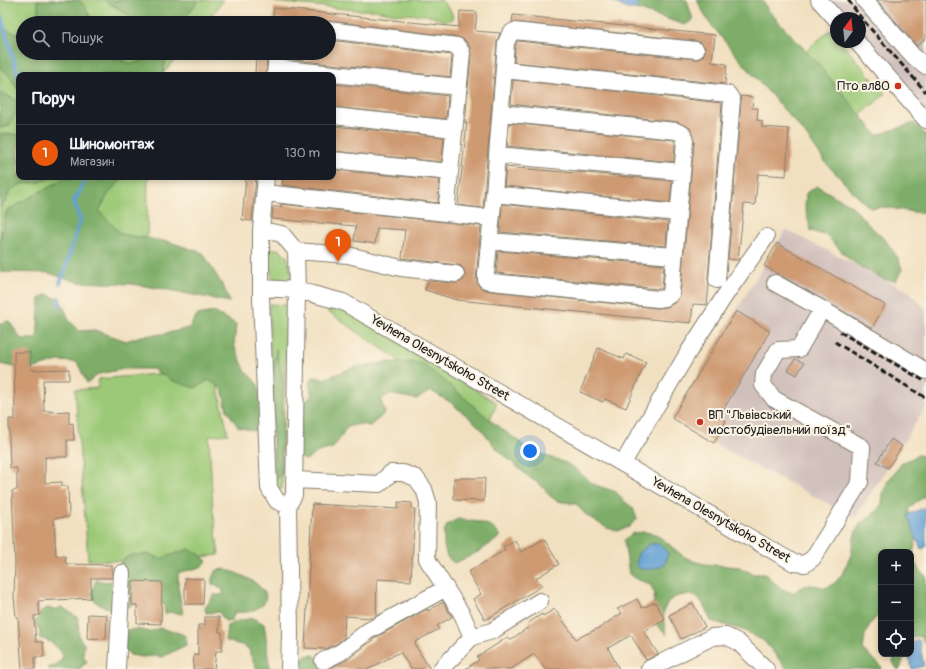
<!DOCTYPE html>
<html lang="uk">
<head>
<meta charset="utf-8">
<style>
  :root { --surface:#171b24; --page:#242831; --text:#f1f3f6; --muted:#9ea1a6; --line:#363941; --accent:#ea580c }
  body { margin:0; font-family:Pangolin,sans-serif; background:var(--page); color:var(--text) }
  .controls { position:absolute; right:12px; bottom:12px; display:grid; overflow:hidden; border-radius:8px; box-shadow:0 2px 6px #0003 }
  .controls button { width:36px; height:36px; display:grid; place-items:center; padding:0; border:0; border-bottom:1px solid var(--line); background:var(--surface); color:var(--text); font:20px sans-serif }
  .compass { position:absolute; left:830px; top:12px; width:36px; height:36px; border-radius:50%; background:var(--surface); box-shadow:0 2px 6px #0003; rotate:15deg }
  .you { position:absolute; left:530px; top:451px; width:14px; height:14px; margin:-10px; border:3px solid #fff; border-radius:50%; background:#1a73e8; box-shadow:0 0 0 6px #1a73e833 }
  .badge { display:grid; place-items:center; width:26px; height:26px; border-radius:50%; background:var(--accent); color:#fff; font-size:13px; font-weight:700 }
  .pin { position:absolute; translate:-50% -33px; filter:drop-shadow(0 1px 2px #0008) }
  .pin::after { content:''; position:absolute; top:21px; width:14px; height:12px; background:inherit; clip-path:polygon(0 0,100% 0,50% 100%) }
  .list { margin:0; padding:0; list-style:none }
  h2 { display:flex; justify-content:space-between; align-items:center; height:52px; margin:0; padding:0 16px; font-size:17px }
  h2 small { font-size:13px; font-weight:400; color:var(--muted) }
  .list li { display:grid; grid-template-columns:26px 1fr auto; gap:12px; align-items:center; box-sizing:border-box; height:56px; padding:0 16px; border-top:1px solid var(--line) }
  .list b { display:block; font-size:15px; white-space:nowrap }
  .list p { margin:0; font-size:13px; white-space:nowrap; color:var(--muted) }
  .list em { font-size:13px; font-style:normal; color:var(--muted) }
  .icon { flex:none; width:22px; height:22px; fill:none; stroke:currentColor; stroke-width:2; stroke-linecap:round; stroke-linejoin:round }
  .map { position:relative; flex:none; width:926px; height:669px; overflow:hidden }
  .search { position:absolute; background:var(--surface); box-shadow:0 2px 6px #0003; left:16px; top:16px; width:320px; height:44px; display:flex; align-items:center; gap:10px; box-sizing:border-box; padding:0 14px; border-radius:22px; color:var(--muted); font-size:15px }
  .panel { position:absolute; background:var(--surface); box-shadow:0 2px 6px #0003; left:16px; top:72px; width:320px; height:108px; border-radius:8px }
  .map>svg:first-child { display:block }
  .industrial { fill:#d0c0bc }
  .green { fill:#9cc977; stroke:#5c724a }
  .forest { fill:#7dad68; stroke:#4c6442 }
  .water { fill:#63a0d4; stroke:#405e78 }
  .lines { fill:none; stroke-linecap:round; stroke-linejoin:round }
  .stream { stroke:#63a0d4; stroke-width:4 }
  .building { fill:#ce9a72 }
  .minor-casing { stroke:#867e6e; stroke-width:18 }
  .minor { stroke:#fff; stroke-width:16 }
  .rail { stroke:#1c1c1c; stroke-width:3; stroke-dasharray:6 3; stroke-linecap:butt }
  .poi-dot { fill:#c8321e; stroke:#fcf5e5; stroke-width:1.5 }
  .labels { text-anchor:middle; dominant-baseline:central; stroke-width:4; stroke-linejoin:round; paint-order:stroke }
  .poi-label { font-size:13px; fill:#1c1c1c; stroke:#fcf5e5; text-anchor:end }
  .street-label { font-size:13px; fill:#1c1c1c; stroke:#fcf5e5 }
</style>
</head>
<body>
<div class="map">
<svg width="926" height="669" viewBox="0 0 926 669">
  <rect width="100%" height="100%" fill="#fcf5e5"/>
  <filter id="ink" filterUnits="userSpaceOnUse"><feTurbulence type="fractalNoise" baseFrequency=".025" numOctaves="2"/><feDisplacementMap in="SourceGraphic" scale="8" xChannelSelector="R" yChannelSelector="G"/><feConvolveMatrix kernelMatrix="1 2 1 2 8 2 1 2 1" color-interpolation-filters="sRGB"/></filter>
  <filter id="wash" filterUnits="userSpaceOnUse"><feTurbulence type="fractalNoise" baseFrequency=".012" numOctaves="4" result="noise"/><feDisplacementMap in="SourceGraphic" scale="16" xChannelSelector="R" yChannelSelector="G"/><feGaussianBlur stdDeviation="0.9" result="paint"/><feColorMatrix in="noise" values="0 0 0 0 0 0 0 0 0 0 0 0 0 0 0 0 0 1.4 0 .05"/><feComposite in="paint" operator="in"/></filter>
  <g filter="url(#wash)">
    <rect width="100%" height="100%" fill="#f1e0c0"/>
    <path class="industrial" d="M819,0H926V120L860,42V18H836Z
      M786,230L910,292L926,310V407L855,518L713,443L672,418L777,243Z"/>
    <path class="green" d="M0,0H224L205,23H23V53H180L162,75H19V177H148L147,255L0,245Z
      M272,0H441L451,11L453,19L446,21L426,15L396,14L375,10H355L276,2Z
      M830,30L836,37V42H841L885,94L855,120L800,56Z
      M270,249H278L287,256L292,275L285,286L272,277L267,254Z
      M269,304L287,305L282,489H274Z
      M335,308L341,309L352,314L497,403L489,422L327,311Z
      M214,369L228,434L209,436L213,509L219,555L148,562L88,560L75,390L98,388V379Z"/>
    <path class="forest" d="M37,0H78L85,6L93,23H40Z
      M104,0H199L181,23H138L132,17Z
      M634,0H687L693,20L685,25L637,9Z
      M697,0H762L768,10L819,65L877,135L914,123L926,135V214L884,207L870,208L855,194L825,162L803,131L741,61L708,21Z
      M0,26L9,31L23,35V53H108L112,57L132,64L158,55L166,56L163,75H19V91L8,74L0,67Z
      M0,92L18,101V110L9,126L0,128Z
      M0,134H16L19,136V177H52L40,182L22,184L10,190L6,202L0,208Z
      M68,177H124L109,193L99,211L121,234L170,242L203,253L224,288L230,302L163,289L133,284L78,282L48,273L0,272V238L7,210Z
      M817,186L852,206L868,224L886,241L898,258L902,269L896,281L884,279L864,269L849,259L827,236L811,231L805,207L806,193Z
      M47,294L61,301L69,320L79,331L95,330L126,341L141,336L163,334L189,328L197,315L214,312L236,324L234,345L245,370L258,385L265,429L255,431L238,427L227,410L222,389L209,380L195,388L171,380L153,369H124L99,374L87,383L77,362L58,361L28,370L0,364V323L9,321L21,339H37L40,298Z
      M276,349L283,379L281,454V474L277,479C271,438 271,389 276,349Z
      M388,362L421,363L440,377L490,420L530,450L566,463L576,469L593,484L616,492L624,501L633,508L637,519L629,527L618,531L607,528L586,515L576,504L557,501L550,496L541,485L530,478L505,456L496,448L483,431L472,420L450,402L431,391L416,399L389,394L381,400L385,413L370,426L360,424L346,427L341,437L333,448L318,452L306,460L296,455L303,404L312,395L309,383L313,377L324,379L355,367Z
      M918,455L926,457V496L916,502L908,510L918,531L912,558L918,568L926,576V645L921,636L911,638V552H881V612L870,624L865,635L863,650L881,666L882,669H787L764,641L743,630L711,621C708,615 704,604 699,599C696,596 689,594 684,595C661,598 661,616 667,635L659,627L654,617L653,605L655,594L650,584L639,580L629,574L624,540L633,533L645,532L656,534L683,556L693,561L704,564L739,567L753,574H765L782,589L793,593C805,584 810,583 825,588L835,583L842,574L851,555L855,533L861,523L871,517L882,504L883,492L888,481L902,463Z
      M458,519L479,522L491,526L501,536C486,548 472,556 454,563L447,557L444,546V532L447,525Z
      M189,549L199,554L207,561L201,567L178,573V587L183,614L169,612L165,614L164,604L154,601L134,600L130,607L124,605L114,610C106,607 92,605 92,593C92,589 95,584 96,580L105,582L112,581C116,571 121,556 133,555C139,554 142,556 148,554L160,559Z
      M226,569C242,576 258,580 266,595L264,604C251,612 250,613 235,612L232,620L225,621L219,612L206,613L205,608L214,595H224L222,589L212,584V578L217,570Z
      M62,607L78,618L79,637L84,644L83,655L87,662L79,669H48L49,667L60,662L63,656C58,646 50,640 39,638L40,633L38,626L29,625L25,619L37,620L42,611L47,608L55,610Z
      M253,618L264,624C267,639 267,654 270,669H257L250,654L249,649L242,645L225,641L227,626L238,621Z
      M159,628C169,631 176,631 186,636V645L162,657L153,656L142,657L130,655L124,648L127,630L137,629L150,632Z
      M895,654H905L900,669H897L893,662Z
      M314,655L321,663L322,669H298L304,656Z"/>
    <path class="water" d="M610,0H639L637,9H627Z
      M926,507V547L921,549L907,515Z
      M650,544H659L668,553L665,565C656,568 644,573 636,566L638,553Z
      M919,640L924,666L912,669L908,654H911V643Z"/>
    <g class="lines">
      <path class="stream" d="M0,14L19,78
        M60,283L65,270L80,220L74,201L87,177
        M59,298L60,306"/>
    </g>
    <g id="blocks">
      <path class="building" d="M877,0H926V38L917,46Z
        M274,8L459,27L460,11L477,12L475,31L500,33L497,42L483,208L458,205L467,123H465L471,54L470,47L465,40L458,37L330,21L323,23H308L273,19Z
        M513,15L715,35L712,62L727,64L725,84L514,62L515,45L517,41L695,59H699L703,56L705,51V47L702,43L697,41L512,22Z
        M329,40L452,55L450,77L286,59V53H329Z
        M256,53H267L266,75H255Z
        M513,80L722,103L708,279L709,285L707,305L693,304L691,323L457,300L425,290L428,281L455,283L460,282L463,280L465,275L464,270L461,266L457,265L402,258L405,230L377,228L375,244L354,241L356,226L272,219L273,207H281V204L481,226L476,280L479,286L483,289L491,291L657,308L667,307L676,302L680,295L694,142L690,128L677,122L511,104Z
        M333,84L448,96L446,119L333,107Z
        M740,96L753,97L752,108H758L757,120L762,121V127L789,129L786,176L758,174L755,205L744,204L738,260L728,259L741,101Z
        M509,123L674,140L675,142L674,162L507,146Z
        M333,126L444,137L442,162L333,151Z
        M506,167L575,173L576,172L672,181L670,203L504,186Z
        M333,170L440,180L438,203L282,185L283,177H333Z
        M246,177H256L252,221L242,220Z
        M502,204L668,222L666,246L500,232Z
        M777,243L885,305L872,328L764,266Z
        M498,251L664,265L662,289H658L496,273Z
        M736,311L770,331L719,417L726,421L714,443L672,418Z
        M598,348L624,359L626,354L646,362L626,408L605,399L603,402L580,392Z
        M14,352H30L31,370L69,369V380H43L44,411H51V412L69,411V424L73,423L74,440H67V457H45V483L62,482V486H68L69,517L54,518L56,556H65L66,564L112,565V578H91V598L38,601L40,615L34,616L36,642H43L44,657H35V669H22L18,617H16L14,597L15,563L12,491L17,490V468H10L9,439V419H15Z
        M795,359L804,363L797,375L788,370Z
        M891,439L902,446L888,468L877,462Z
        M454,478H485L484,501L454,500Z
        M398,502L412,503V509H415L411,581L377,579L376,616L373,618L345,616L344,638L336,644L326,649L305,648L312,504L398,509Z
        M544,539L559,564L536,578L542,586L485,620L473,599L481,594L468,572L505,550L503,547L515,540L521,552Z
        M185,578L204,579L203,604H185Z
        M132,581L162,582L161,624L137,623V605H132Z
        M637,599L642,608L655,602L665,620L644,631L658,654L646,660L631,635L608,648L619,669H545L534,654L511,669H465L479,660L477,657L508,637L510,640L529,627L527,624L542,614L543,616L555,609L576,639L601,627L622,613L617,609Z
        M443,602L452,617L437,626L439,629L415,642L416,644L415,645L430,669H411L400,652L369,669H328L347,660L366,645L374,640L373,639L427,609L428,611Z
        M693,603L705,627L681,639L669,615Z
        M88,614L107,615L106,639L87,638Z
        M205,617H219V632H222V651H216L214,669H193L194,654L198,655V625H205Z"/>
    </g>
  </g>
  <g filter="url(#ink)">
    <use href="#blocks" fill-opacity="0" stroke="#867e6e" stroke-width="1"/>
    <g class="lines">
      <g class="minor-casing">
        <path id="minor" d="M819,0L836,19
          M864,0L914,57L926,66
          M329,30L457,46L462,53L446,213
          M857,42L926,120
          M276,68L458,87
          M504,70L728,94L732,100L717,280
          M275,75L277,53
          M501,113L676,131L683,134L685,141L671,294L665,298L658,299L492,282L486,280V274L494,194L506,43L510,34L514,31L696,50
          M333,116L454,129
          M497,155L682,172
          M333,160L450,172
          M265,193L491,218
          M494,194L678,213
          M261,230L266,177
          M490,241L674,256
          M296,251L348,255L401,268L456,274
          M261,288L297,290L343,302L794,563L805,564L813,558L860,482L862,447L774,399L763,385L764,374L778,350L799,349L822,309L775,283
          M822,309L926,371
          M623,463L689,351L726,294L766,237
          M294,480L379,484L391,473H403L416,478L424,489L428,502L427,559L462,614L472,637
          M288,506L277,501L269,488L261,297V230L282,234L296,251L297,290L294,495L288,506L290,633L289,669
          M323,661L341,652L368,631L446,588
          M117,669L122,573
          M441,669L472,637L492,631L540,601
          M649,669L712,637L726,636L738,642L766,669"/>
      </g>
      <use href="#minor" class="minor"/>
      <path class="rail" d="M848,0L862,19L926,92
        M840,332L926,382
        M835,342L926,398"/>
    </g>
  </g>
  <g class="poi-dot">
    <circle cx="898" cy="86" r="4"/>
    <circle cx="700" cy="422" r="4"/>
  </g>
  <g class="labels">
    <g class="poi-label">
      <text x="890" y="86">Пто вл80</text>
      <text x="708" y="415" text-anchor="start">ВП "Львівський<tspan x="708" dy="15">мостобудівельний поїзд"</tspan></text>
    </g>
    <g class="street-label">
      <text transform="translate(440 358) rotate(30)">Yevhena Olesnytskoho Street</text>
      <text transform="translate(721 520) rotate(30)">Yevhena Olesnytskoho Street</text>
    </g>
  </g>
</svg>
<div class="controls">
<button>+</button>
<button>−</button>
<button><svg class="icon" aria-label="locate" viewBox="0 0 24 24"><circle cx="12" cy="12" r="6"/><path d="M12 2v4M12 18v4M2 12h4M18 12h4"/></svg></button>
</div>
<svg class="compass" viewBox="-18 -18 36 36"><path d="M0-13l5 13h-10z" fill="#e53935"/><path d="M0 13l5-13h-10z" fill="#9ea1a6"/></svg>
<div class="you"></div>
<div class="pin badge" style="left:338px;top:262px">1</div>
<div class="search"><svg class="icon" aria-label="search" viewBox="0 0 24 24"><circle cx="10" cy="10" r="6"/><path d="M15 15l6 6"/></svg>Пошук</div>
<section class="panel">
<h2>Поруч<small></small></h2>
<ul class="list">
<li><span class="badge">1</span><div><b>Шиномонтаж</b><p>Магазин</p></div><em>130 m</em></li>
</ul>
</section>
</div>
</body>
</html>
